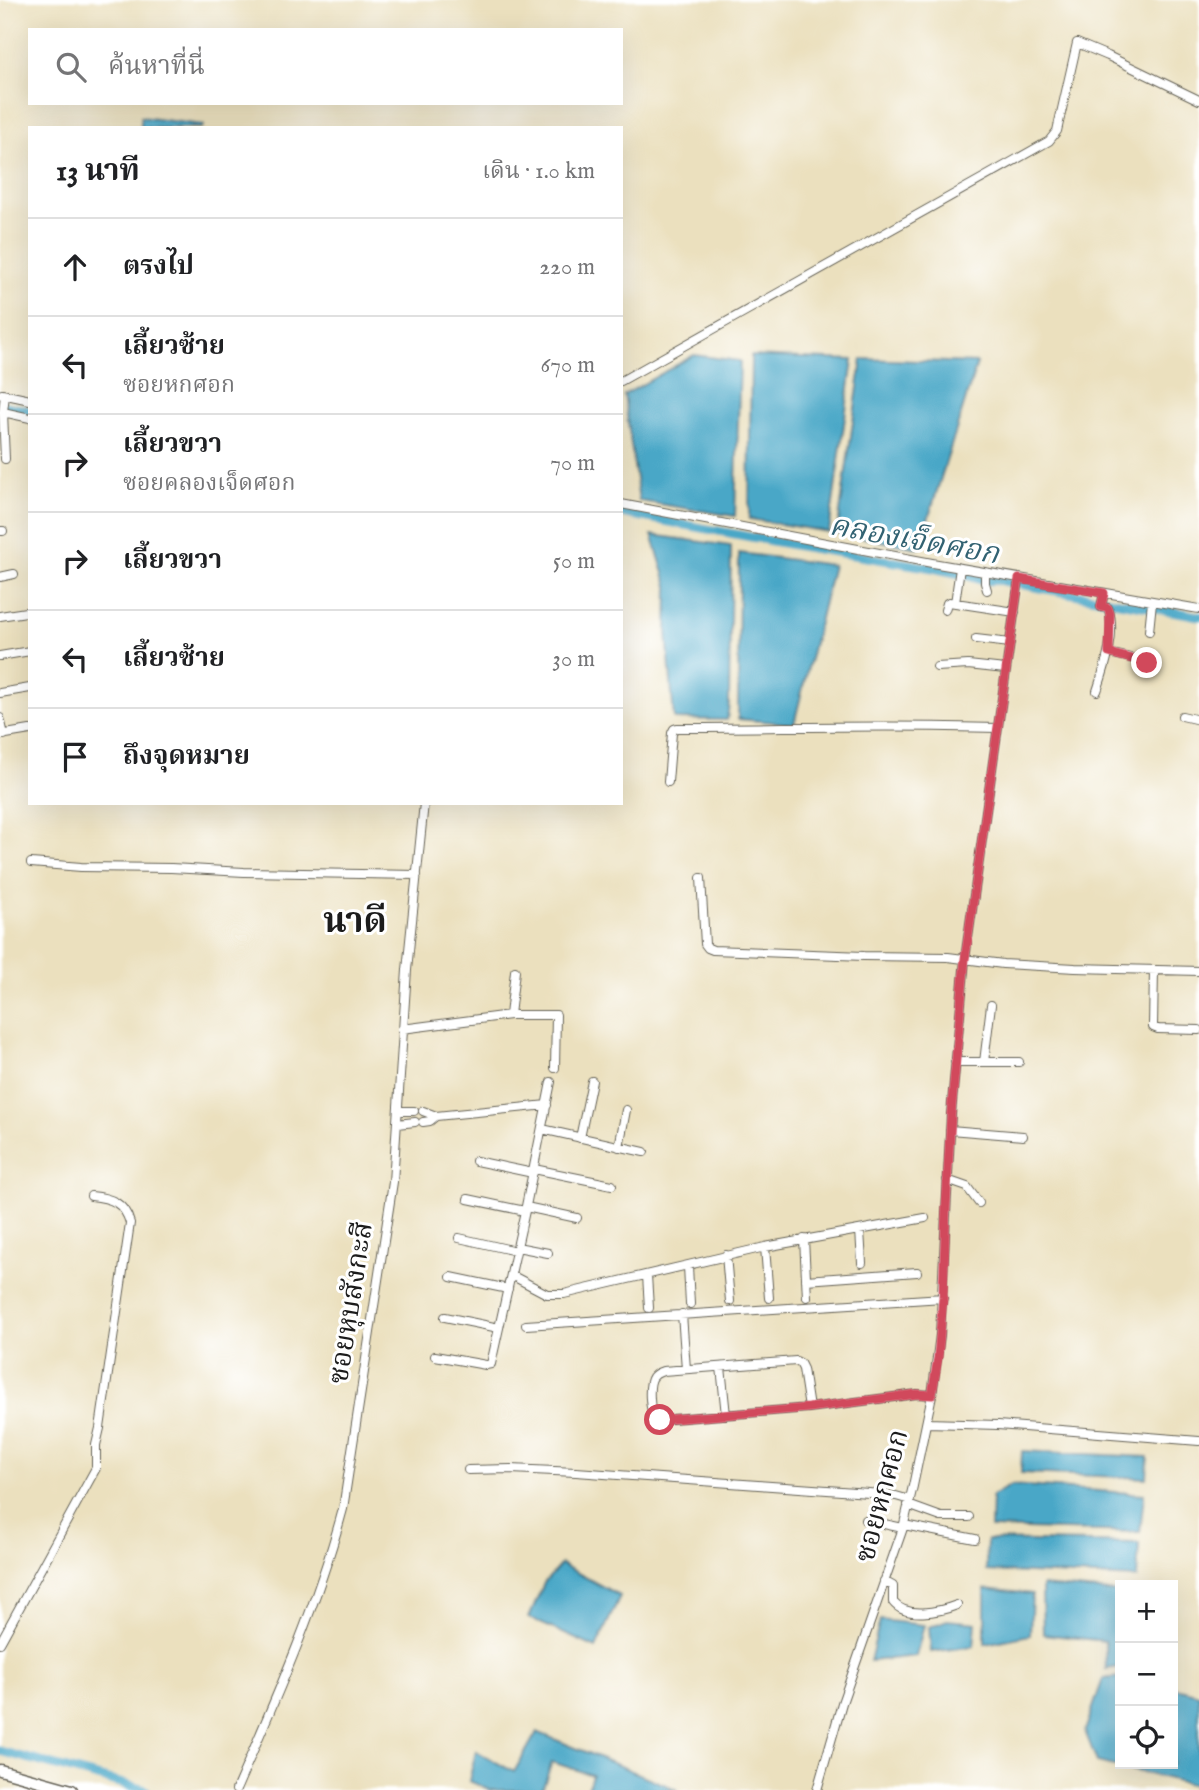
<!DOCTYPE html>
<html lang="th">
<head>
<meta charset="utf-8">
<style>
  :root { --surface:#fff; --page:#f6f6f6; --text:#202124; --muted:#757577; --line:#e0e0e0 }
  body { margin:0; font-family:"IM FELL English","Noto Serif Thai",serif; background:var(--page); color:var(--text) }
  .controls { position:absolute; right:21px; bottom:21px; display:grid; overflow:hidden; border-radius:0px; box-shadow:0 7px 28px #0002 }
  .controls button { width:63px; height:63px; display:grid; place-items:center; padding:0; border:0; border-bottom:2px solid var(--line); background:var(--surface); color:var(--text); font:35px sans-serif }
  .stop { position:absolute; width:21px; height:21px; margin:-16px; border:5px solid #d1495b; border-radius:50%; background:#fff }
  .stop.end { background:#d1495b; border-color:#fff; box-shadow:0 2px 7px #0008 }
  .list { margin:0; padding:0; list-style:none }
  h2 { display:flex; justify-content:space-between; align-items:center; height:91px; margin:0; padding:0 28px; font-size:30px }
  h2 small { font-size:23px; font-weight:400; color:var(--muted) }
  .list li { display:grid; grid-template-columns:46px 1fr auto; gap:21px; align-items:center; box-sizing:border-box; height:98px; padding:0 28px; border-top:2px solid var(--line) }
  .list b { display:block; font-size:26px; white-space:nowrap }
  .list p { margin:0; font-size:23px; white-space:nowrap; color:var(--muted) }
  .list em { font-size:23px; font-style:normal; color:var(--muted) }
  .icon { flex:none; width:38px; height:38px; fill:none; stroke:currentColor; stroke-width:2; stroke-linecap:round; stroke-linejoin:round }
  .map { position:relative; flex:none; width:1199px; height:1790px; overflow:hidden }
  .search { position:absolute; background:var(--surface); box-shadow:0 7px 28px #0002; left:28px; top:28px; width:595px; height:77px; display:flex; align-items:center; gap:18px; box-sizing:border-box; padding:0 24px; border-radius:0px; color:var(--muted); font-size:26px }
  .panel { position:absolute; background:var(--surface); box-shadow:0 7px 28px #0002; left:28px; top:126px; width:595px; height:679px; border-radius:0px }
  .map>svg:first-child { display:block }
  .water { fill:#48a7c7; stroke:#326272; stroke-width:2 }
  .lines { fill:none; stroke-linecap:round; stroke-linejoin:round }
  .canal { stroke:#48a7c7; stroke-width:9 }
  .minor-casing { stroke:#646155; stroke-width:10 }
  .tertiary-casing { stroke:#646155; stroke-width:13 }
  .minor { stroke:#fff; stroke-width:8 }
  .tertiary { stroke:#fff; stroke-width:10 }
  .route { stroke:#d1495b; stroke-width:9 }
  .labels { text-anchor:middle; dominant-baseline:central; stroke-width:6; stroke-linejoin:round; paint-order:stroke }
  .street-label { font-size:28px; fill:#1c1c1c; stroke:#fff }
  .water-label { font-size:30px; font-style:italic; fill:#326272; stroke:#fff }
  .district-label { font-size:35px; font-weight:bold; fill:#1c1c1c; stroke:#fff }
</style>
</head>
<body>
<div class="map">
<svg width="1199" height="1790" viewBox="0 0 1199 1790">
  <rect width="100%" height="100%" fill="#fff"/>
  <filter id="ink" filterUnits="userSpaceOnUse"><feTurbulence type="fractalNoise" baseFrequency=".0143" numOctaves="2"/><feDisplacementMap in="SourceGraphic" scale="14" xChannelSelector="R" yChannelSelector="G"/><feConvolveMatrix kernelMatrix="1 2 1 2 8 2 1 2 1" color-interpolation-filters="sRGB"/></filter>
  <filter id="wash" filterUnits="userSpaceOnUse"><feTurbulence type="fractalNoise" baseFrequency=".00686" numOctaves="4" result="noise"/><feDisplacementMap in="SourceGraphic" scale="28" xChannelSelector="R" yChannelSelector="G"/><feGaussianBlur stdDeviation="1.57" result="paint"/><feColorMatrix in="noise" values="0 0 0 0 0 0 0 0 0 0 0 0 0 0 0 0 0 1.4 0 .05"/><feComposite in="paint" operator="in"/></filter>
  <g filter="url(#wash)">
    <rect width="100%" height="100%" fill="#ebe0be"/>
    <path class="water" d="M141,117L203,125L202,128H141Z
      M694,355L740,361L735,516L639,501L624,395Z
      M751,356L853,360L829,532L749,519Z
      M862,359L977,363L919,548L837,533Z
      M652,535L731,546L729,703L727,720L674,719L667,633L668,586Z
      M739,553L833,565L794,724L738,719Z
      M1022,1451L1148,1457L1147,1478L1021,1473Z
      M1011,1485L1144,1494L1140,1532L991,1528L992,1496Z
      M987,1540L1139,1543L1137,1578L986,1571Z
      M561,1564L620,1596L596,1648L529,1618L544,1583Z
      M1042,1586L1120,1593V1667L1106,1669L1105,1641L1043,1634Z
      M985,1589L1032,1594L1030,1635L985,1644Z
      M880,1620L924,1625L916,1656L870,1661Z
      M947,1620L976,1623L974,1646L931,1652L929,1627Z
      M1120,1677V1764H1173V1687L1199,1694V1786L1097,1762L1085,1731L1103,1679Z
      M537,1732L678,1790H587L592,1775L552,1762L542,1790H490L469,1781L476,1751L514,1772Z"/>
    <g class="lines">
      <path class="canal" d="M0,405L30,411
        M621,513L799,546L933,568L970,576L984,581L999,580C1065,593 1132,604 1199,616
        M0,1751L146,1790"/>
    </g>
  </g>
  <g filter="url(#ink)">
    <g class="lines">
      <g class="minor-casing">
        <path id="minor" d="M621,381L1049,141L1057,131L1077,43L1108,56L1199,100
          M2,394L30,400
          M5,395L3,412L30,418
          M3,412L5,459
          M621,504L932,563L1199,609
          M0,531H3
          M985,573V583L987,590
          M0,577L14,574
          M955,603L960,568
          M945,610L947,603L949,602L1015,612
          M0,616L26,612
          M1149,631L1152,602
          M976,639L1010,643
          M1109,653L1148,662
          M0,656L30,651
          M937,667L968,665L1005,669
          M1097,691C1105,667 1117,633 1108,608L1101,607L1104,593
          M0,693L30,688
          M1182,716L1199,720
          M0,718L4,735
          M0,735L30,730
          M668,782L672,733L674,729L677,728C784,728 890,724 997,728
          M31,863L81,867L171,868L244,872L417,875
          M701,878L705,944L708,948L713,950L864,956L948,957L1003,964L1075,968L1199,971
          M1154,970L1153,1027L1158,1029L1199,1030
          M510,1015L515,971
          M402,1029L510,1015H556L555,1068
          M955,1062H984L991,1005
          M984,1062H1019
          M398,1111H414
          M423,1111L436,1116
          M423,1122L430,1121L436,1116L547,1105
          M397,1124L415,1122
          M542,1129L644,1152
          M950,1130L1023,1136
          M580,1138L592,1081
          M619,1147L626,1110
          M476,1161L533,1173
          M534,1169L612,1185
          M947,1180L967,1187L979,1203
          M468,1199L525,1211
          M526,1207L577,1218
          M860,1230L862,1263
          M459,1238L516,1251
          M804,1239L807,1297
          M517,1247L548,1253
          M765,1247L769,1298
          M726,1255L730,1301
          M688,1266L690,1304
          M511,1275L547,1294H564L765,1247L925,1218
          M647,1275L649,1308
          M451,1277L508,1289
          M806,1280L917,1272
          M682,1314L686,1369
          M445,1317L499,1328
          M526,1325L943,1298
          M435,1356L486,1365L491,1364L525,1211L551,1082
          M721,1367L726,1415
          M809,1408L803,1369L800,1363L796,1361L663,1371C658,1373 656,1373 653,1377C648,1384 649,1411 655,1417C656,1418 658,1419 660,1420L809,1408L917,1394L932,1395
          M927,1423L998,1425L1199,1441
          M468,1470L511,1469L576,1472L869,1493L896,1496L910,1500
          M908,1505L941,1517H969
          M865,1520L903,1528
          M904,1525L975,1539
          M884,1581L893,1586V1602C906,1619 939,1612 957,1605
          M0,1643L96,1468V1445L100,1428L130,1223C124,1202 111,1198 91,1196
          M236,1790C276,1698 317,1606 343,1509L393,1182L407,970L424,803
          M817,1790L842,1703L903,1528L913,1486L932,1395L940,1335L951,1114L965,959L1019,579"/>
      </g>
      <g class="tertiary-casing">
        <path id="tertiary" d="M0,1770L72,1790"/>
      </g>
      <use href="#minor" class="minor"/>
      <use href="#tertiary" class="tertiary"/>
    </g>
  </g>
  <g class="lines" filter="url(#ink)">
    <path class="route" d="M660,1420L809,1408L917,1394L932,1395L938,1358L943,1298L946,1208L951,1114L965,959L1019,579L1104,593L1101,607L1108,608L1110,614L1109,653L1147,663"/>
  </g>
  <g class="labels">
    <g class="street-label">
      <text transform="translate(352 1303) rotate(-81)">ซอยหุบสังกะสี</text>
      <text transform="translate(883 1496) rotate(-75)">ซอยหกศอก</text>
    </g>
    <g class="water-label">
      <text transform="translate(914 541) rotate(10)">คลองเจ็ดศอก</text>
    </g>
    <g class="district-label">
      <text x="355" y="922">นาดี</text>
    </g>
  </g>
</svg>
<div class="controls">
<button>+</button>
<button>−</button>
<button><svg class="icon" aria-label="locate" viewBox="0 0 24 24"><circle cx="12" cy="12" r="6"/><path d="M12 2v4M12 18v4M2 12h4M18 12h4"/></svg></button>
</div>
<div class="stop" style="left:660px;top:1420px"></div>
<div class="stop end" style="left:1147px;top:663px"></div>
<div class="search"><svg class="icon" aria-label="search" viewBox="0 0 24 24"><circle cx="10" cy="10" r="6"/><path d="M15 15l6 6"/></svg>ค้นหาที่นี่</div>
<section class="panel">
<h2>13 นาที<small>เดิน · 1.0 km</small></h2>
<ul class="list">
<li><svg class="icon" aria-label="ahead" viewBox="0 0 24 24"><path d="M12 20V5M6 11l6-6 6 6"/></svg><div><b>ตรงไป</b></div><em>220 m</em></li>
<li><svg class="icon" aria-label="left" viewBox="0 0 24 24"><path d="M17 20v-9H6M10 6l-5 5 5 5"/></svg><div><b>เลี้ยวซ้าย</b><p>ซอยหกศอก</p></div><em>670 m</em></li>
<li><svg class="icon" aria-label="right" viewBox="0 0 24 24"><path d="M7 20v-9h11M14 6l5 5-5 5"/></svg><div><b>เลี้ยวขวา</b><p>ซอยคลองเจ็ดศอก</p></div><em>70 m</em></li>
<li><svg class="icon" aria-label="right" viewBox="0 0 24 24"><path d="M7 20v-9h11M14 6l5 5-5 5"/></svg><div><b>เลี้ยวขวา</b></div><em>50 m</em></li>
<li><svg class="icon" aria-label="left" viewBox="0 0 24 24"><path d="M17 20v-9H6M10 6l-5 5 5 5"/></svg><div><b>เลี้ยวซ้าย</b></div><em>30 m</em></li>
<li><svg class="icon" aria-label="arrive" viewBox="0 0 24 24"><path d="M6 21V4h12l-3 4 3 4H6"/></svg><div><b>ถึงจุดหมาย</b></div></li>
</ul>
</section>
</div>
</body>
</html>
